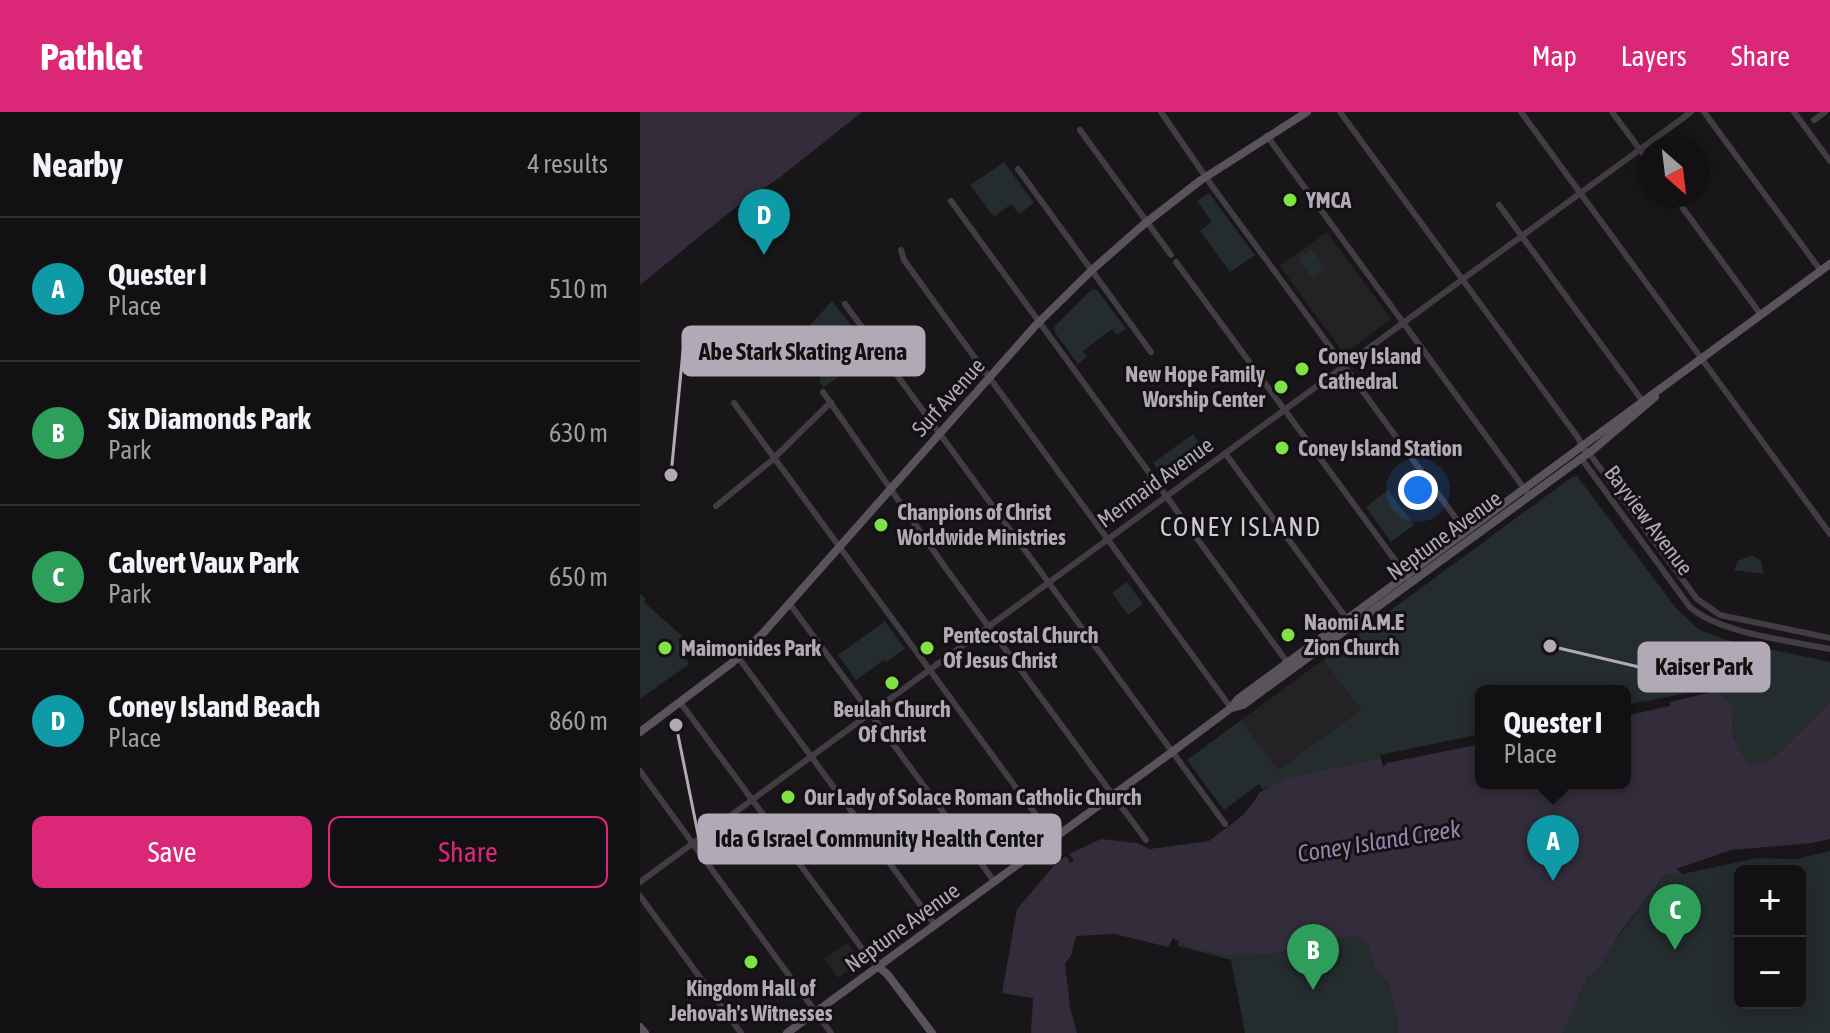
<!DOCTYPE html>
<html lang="en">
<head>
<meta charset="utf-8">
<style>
  :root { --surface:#121012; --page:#1b191b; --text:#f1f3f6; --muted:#9c9d9f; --line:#313032; --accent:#db2777 }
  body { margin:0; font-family:"Asap Condensed",sans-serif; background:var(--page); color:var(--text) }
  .controls { position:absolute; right:24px; bottom:24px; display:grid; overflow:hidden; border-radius:12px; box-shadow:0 4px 20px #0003 }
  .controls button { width:72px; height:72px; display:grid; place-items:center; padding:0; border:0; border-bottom:2px solid var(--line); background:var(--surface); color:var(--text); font:40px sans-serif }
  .compass { position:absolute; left:998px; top:24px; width:72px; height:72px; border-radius:50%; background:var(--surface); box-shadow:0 4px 20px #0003; rotate:152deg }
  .you { position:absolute; left:778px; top:378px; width:28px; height:28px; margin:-20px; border:6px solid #fff; border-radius:50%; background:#1a73e8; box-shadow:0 0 0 12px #1a73e833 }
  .badge { display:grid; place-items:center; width:52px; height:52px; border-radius:50%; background:var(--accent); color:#fff; font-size:26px; font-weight:700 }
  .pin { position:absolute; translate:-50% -66px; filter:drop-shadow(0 2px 4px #0008) }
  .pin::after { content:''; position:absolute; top:42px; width:28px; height:24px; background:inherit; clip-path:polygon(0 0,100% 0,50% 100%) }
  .popup { position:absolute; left:835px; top:573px; width:156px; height:104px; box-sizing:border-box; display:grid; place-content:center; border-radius:12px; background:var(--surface); filter:drop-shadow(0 2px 6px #0005); font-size:26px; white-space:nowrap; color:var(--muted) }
  .popup b { font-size:30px; color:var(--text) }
  .popup::after { content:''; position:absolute; left:50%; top:100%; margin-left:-16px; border:16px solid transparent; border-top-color:var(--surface) }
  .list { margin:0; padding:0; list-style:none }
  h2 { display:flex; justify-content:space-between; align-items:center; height:104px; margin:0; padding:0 32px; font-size:34px }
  h2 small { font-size:26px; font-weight:400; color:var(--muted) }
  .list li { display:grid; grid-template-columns:52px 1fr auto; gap:24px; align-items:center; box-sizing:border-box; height:144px; padding:0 32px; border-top:2px solid var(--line) }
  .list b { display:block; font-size:30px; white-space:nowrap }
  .list p { margin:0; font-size:26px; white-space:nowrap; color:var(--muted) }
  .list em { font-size:26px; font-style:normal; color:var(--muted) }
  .actions { display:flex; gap:16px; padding:24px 32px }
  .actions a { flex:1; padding:18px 0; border:2px solid var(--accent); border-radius:12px; text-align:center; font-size:28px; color:var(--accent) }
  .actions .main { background:var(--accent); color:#fff }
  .map { position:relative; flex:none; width:1190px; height:921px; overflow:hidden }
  header { display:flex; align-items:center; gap:48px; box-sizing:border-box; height:112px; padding:0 40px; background:var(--accent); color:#fff }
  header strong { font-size:38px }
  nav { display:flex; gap:44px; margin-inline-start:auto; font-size:28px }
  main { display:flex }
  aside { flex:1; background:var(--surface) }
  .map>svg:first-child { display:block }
  .built { fill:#252225 }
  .green { fill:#252c2d; fill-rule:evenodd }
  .water { fill:#332d3b }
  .pier { fill:#181618 }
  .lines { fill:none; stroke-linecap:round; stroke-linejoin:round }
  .minor { stroke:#413d42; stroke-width:6 }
  .major { stroke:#59545b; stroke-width:8 }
  .poi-dot { fill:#81e244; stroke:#131113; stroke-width:3 }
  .labels { text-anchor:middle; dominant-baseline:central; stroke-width:6; stroke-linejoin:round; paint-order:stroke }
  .poi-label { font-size:22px; font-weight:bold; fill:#b2a9b7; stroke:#131113; text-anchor:start }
  .street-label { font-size:22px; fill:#b2a9b7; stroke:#131113 }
  .water-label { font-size:24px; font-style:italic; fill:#9684af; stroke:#131113 }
  .quarter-label { font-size:26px; letter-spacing:2px; fill:#d0cad3; stroke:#131113 }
  .leader { fill:none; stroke:#b2a9b7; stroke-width:3 }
  .callout-dot { fill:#b2a9b7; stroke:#131113; stroke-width:3 }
  .callout { fill:#b2a9b7; stroke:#b2a9b7; stroke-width:3 }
  .callout-label { font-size:24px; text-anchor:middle; font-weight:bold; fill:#111 }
</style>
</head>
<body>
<header>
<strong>Pathlet</strong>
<nav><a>Map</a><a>Layers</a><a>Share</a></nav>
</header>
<main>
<aside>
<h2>Nearby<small>4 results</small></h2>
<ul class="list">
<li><span class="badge" style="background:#0f9aa8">A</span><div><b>Quester I</b><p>Place</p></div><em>510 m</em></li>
<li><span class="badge" style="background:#2e9e5b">B</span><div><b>Six Diamonds Park</b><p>Park</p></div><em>630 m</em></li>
<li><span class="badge" style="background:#2e9e5b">C</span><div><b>Calvert Vaux Park</b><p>Park</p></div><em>650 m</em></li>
<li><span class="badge" style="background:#0f9aa8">D</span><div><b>Coney Island Beach</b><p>Place</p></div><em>860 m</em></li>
</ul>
<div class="actions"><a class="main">Save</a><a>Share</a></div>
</aside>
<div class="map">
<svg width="1190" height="921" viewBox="0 0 1190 921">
  <rect width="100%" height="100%" fill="#181618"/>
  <path class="built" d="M687,120L751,207L704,242L640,154Z
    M683,548L721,598L638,658L601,608Z
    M207,831L221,849L198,866L184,847Z"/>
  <path class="green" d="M364,50L394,91L379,102L371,92L354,105L330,73Z
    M569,81L615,143L590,160L560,119L572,110L557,89Z
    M672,137L685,156L673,166L658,148L659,145Z
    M452,177L457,178L486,217L477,223L472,217L443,239L447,245L438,252L414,219L415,214Z
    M192,189L214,217L202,227L216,246L206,253L209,258L184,275L179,270C192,237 180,231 149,241L146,239Z
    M553,322L559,330L555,333L557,337L554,340L557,344L527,369L513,351Z
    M937,364L1036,496L1058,517L1083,527L1190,550V590L1135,646L1122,652L1107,650L1092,622L1093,595L985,596V579H841V626L598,707C611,697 615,683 629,675L623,677L619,672L584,698L547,648L601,608L638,658L721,598L683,548L932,365Z
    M748,378L774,413L751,430L726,395Z
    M1112,443L1121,449L1124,462L1094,458L1098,449Z
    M487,470L503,492L488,503L472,481Z
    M0,482L6,487L4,490L53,534L44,544L49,552L0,587Z
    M245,509L265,537L246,550L244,548L216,568L198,543Z
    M1190,737V921H904L938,863L974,830L1024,764L1117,746L1156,747ZM1100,759H1160V891H1100Z
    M713,804L889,921H605L591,848L538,834V827Z"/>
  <path class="water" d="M0,0H222L139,66L96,95L0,173Z
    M1076,578L1093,595L1092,622L1107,650L1122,652L1135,645L1190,590V737L1156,747L1117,746L1024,764L979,822L960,854L947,865L922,921H759L757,902L748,870L735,855L728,832L716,823C657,837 588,859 533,826L528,835L475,822L436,824L431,844L425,851L430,895L437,921H391L393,886L362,881L377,797L417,750L426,744L430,751L434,749L429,742L461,727L497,731L510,737L569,729L606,701L620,680L647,666L841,626V671H985V596Z"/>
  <path class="pier" d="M1079,575L1076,579L1030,590V594L989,603L988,598L985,599V593Z
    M841,622V632L747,651L743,655L740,643Z
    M1190,727V739L1156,747L1117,746L1043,762L1036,757L1091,738L1172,731Z"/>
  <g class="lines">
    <path class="minor" d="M521,0L572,74L826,420
      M700,0L939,327L941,335L949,341L1057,487L1080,503L1190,526
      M881,0L1190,422
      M972,0L1010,51
      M1064,0L1181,159
      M1154,0L1190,49
      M1174,8L1185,0
      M440,18L531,143
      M627,24L889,383
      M378,57L511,240
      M1034,84L1121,203
      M311,89L650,554
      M859,93L1004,291
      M261,138L264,148L300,198L591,596
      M536,150L771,470
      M205,192L585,712
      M183,280L307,458L506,728
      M94,291L413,726
      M585,341L707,507
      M941,346L1049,494C1077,521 1151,529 1190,537
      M76,394L131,349L191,290
      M149,491L354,769
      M98,545L295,813
      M40,590L229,846L239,855
      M0,659L191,921
      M0,770L1051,0
      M0,784L101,921"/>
    <path class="major" d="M592,596L603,593L954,337L1015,285
      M0,620L93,550L124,520L395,214L452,158L503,113L561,68L667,0
      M239,855L248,863L292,921
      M0,915L5,921
      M147,921L532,640L591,596L598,587L1190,152"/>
  </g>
  <g class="poi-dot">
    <circle cx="650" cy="88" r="8"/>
    <circle cx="662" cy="257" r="8"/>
    <circle cx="641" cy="275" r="8"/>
    <circle cx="642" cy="336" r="8"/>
    <circle cx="241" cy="413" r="8"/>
    <circle cx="648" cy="523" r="8"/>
    <circle cx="25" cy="536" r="8"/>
    <circle cx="287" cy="536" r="8"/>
    <circle cx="252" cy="571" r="8"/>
    <circle cx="148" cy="685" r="8"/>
    <circle cx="111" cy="850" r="8"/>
  </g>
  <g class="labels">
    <g class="poi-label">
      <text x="666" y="88">YMCA</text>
      <text x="678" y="244">Coney Island<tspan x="678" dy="25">Cathedral</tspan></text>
      <text x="625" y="262" text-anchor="end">New Hope Family<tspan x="625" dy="25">Worship Center</tspan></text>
      <text x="658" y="336">Coney Island Station</text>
      <text x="257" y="400">Chanpions of Christ<tspan x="257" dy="25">Worldwide Ministries</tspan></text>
      <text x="664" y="510">Naomi A.M.E<tspan x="664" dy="25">Zion Church</tspan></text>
      <text x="303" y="523">Pentecostal Church<tspan x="303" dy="25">Of Jesus Christ</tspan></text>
      <text x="41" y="536">Maimonides Park</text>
      <text x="252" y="597" text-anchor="middle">Beulah Church<tspan x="252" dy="25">Of Christ</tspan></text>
      <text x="164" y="685">Our Lady of Solace Roman Catholic Church</text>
      <text x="111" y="876" text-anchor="middle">Kingdom Hall of<tspan x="111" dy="25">Jehovah's Witnesses</tspan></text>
    </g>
    <g class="street-label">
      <text transform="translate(308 285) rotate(-48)">Surf Avenue</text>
      <text transform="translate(515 370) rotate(-36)">Mermaid Avenue</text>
      <text transform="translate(1009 408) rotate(53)">Bayview Avenue</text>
      <text transform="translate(804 423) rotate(-36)">Neptune Avenue</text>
      <text transform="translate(262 815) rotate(-36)">Neptune Avenue</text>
    </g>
    <g class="water-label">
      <text transform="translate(739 729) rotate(-9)">Coney Island Creek</text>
    </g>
    <g class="quarter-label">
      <text x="601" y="415">CONEY ISLAND</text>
    </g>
  </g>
  <path class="leader" d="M31 363L43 239M910 534L999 555M36 613L59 727"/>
  <g class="callout-dot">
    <circle cx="31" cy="363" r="8"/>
    <circle cx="910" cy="534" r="8"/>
    <circle cx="36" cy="613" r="8"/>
  </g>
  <g class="callout">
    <rect x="43" y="215" width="241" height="48" rx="8"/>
    <rect x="999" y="531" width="130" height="48" rx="8"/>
    <rect x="59" y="703" width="361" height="48" rx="8"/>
  </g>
  <g class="callout-label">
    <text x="163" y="248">Abe Stark Skating Arena</text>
    <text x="1064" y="563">Kaiser Park</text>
    <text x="239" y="735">Ida G Israel Community Health Center</text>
  </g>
</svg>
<div class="controls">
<button>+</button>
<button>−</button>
</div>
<svg class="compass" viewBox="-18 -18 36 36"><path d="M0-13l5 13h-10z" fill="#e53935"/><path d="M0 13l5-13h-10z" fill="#9c9d9f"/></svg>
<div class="you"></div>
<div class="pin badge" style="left:913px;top:769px;background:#0f9aa8">A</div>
<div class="popup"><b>Quester I</b>Place</div>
<div class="pin badge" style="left:673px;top:878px;background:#2e9e5b">B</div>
<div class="pin badge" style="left:1035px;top:838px;background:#2e9e5b">C</div>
<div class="pin badge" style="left:124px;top:143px;background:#0f9aa8">D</div>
</div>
</main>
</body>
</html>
